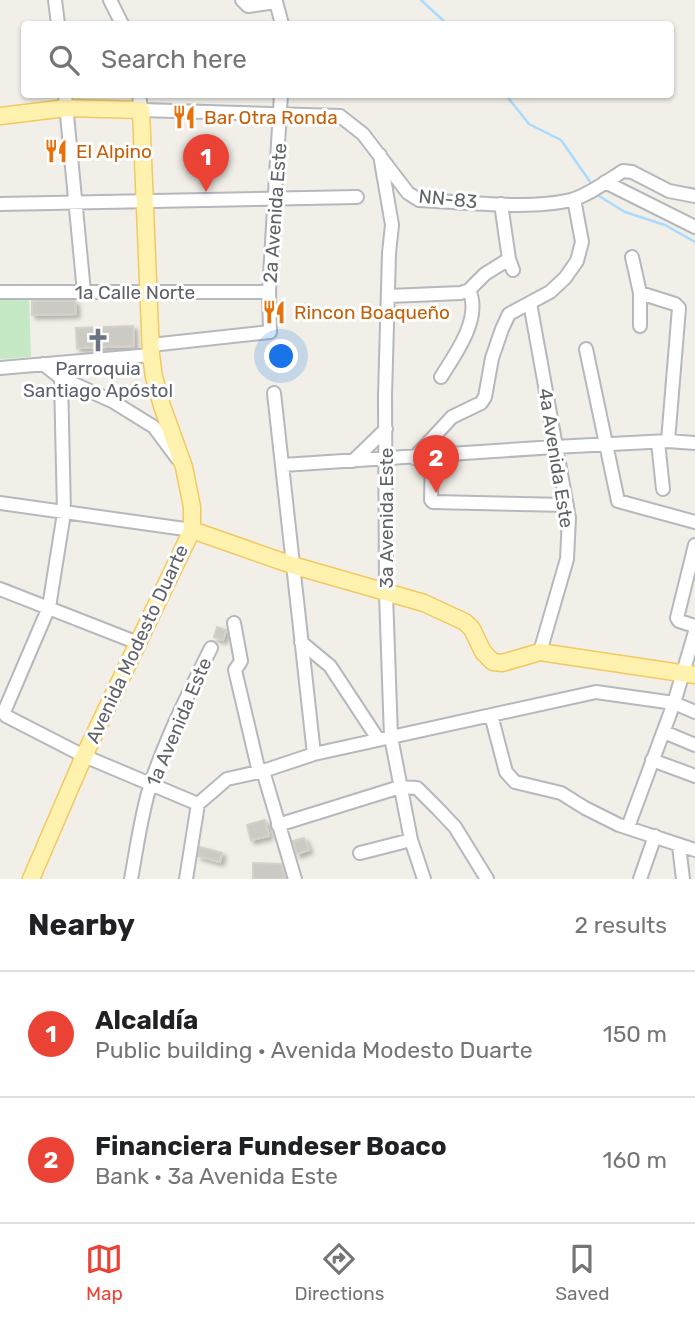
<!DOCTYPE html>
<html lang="en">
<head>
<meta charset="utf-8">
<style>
  :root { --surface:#fff; --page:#f6f6f6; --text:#202124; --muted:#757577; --line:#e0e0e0; --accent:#ea4335 }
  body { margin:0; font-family:Rubik,sans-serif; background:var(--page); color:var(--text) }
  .you { position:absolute; left:282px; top:357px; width:24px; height:24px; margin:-18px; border:5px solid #fff; border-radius:50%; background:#1a73e8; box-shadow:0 0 0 10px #1a73e833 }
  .badge { display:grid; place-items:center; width:46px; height:46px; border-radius:50%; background:var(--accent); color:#fff; font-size:23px; font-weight:700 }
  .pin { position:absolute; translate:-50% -58px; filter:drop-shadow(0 2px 4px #0008) }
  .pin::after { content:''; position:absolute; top:37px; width:24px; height:21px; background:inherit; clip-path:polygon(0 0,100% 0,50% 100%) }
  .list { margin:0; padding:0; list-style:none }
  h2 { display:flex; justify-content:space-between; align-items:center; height:91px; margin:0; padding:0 28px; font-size:30px }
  h2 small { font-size:23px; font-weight:400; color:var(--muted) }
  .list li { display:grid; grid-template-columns:46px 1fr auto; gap:21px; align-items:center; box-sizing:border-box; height:126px; padding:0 28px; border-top:2px solid var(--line) }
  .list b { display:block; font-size:26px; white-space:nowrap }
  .list p { margin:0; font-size:23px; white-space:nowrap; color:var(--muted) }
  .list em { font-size:23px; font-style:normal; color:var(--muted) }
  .icon { flex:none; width:38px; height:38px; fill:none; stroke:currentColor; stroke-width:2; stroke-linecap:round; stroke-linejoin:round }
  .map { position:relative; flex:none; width:695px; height:879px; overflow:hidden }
  .search { position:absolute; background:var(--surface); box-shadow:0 2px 5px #0004; left:21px; right:21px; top:21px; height:77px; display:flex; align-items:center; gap:18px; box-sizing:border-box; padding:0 24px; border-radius:7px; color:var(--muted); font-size:26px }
  .sheet { height:343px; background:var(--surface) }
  nav { display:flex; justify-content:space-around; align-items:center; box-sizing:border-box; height:98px; border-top:2px solid var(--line); background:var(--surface); font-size:19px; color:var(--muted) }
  nav a { display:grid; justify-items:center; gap:4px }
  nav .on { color:var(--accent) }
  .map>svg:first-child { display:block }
  .green { fill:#c5e8c5 }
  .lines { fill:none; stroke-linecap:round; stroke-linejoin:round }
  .stream { stroke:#aadaff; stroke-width:2.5 }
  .building { fill:#cccac5; stroke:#d6d1c6; stroke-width:2; filter:url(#shadow) }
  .minor-casing { stroke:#b5b8bc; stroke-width:16 }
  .major-casing { stroke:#f2c960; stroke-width:19 }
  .minor { stroke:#fff; stroke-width:12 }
  .major { stroke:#fff2af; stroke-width:16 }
  .labels { text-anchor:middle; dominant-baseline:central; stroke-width:6; stroke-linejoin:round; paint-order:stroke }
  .food-label { font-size:19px; fill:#c56008; stroke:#fff; text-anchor:start }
  .street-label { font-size:19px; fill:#5f6368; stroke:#fff }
  .worship-label { font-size:19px; fill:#5b616d; stroke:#fff }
</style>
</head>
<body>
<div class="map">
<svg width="695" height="879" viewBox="0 0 695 879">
  <defs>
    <filter id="shadow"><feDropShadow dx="3.5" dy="3.5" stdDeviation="2" flood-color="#0004"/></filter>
  </defs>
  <rect width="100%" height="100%" fill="#f1efe8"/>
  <path class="green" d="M29,299L31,357L0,359V300Z"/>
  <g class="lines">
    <path class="stream" d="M421,0L447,24
      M505,94L529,124L561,140L593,186
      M596,192L599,196L625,212L665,225L695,242"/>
  </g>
  <path class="building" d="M32,301H75L76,314L32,315Z
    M133,326L134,346L77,348L76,328Z
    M217,627L226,630L223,640L214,637Z
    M265,820L269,836L251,840L247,825Z
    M304,838L309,850L297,854L293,841Z
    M200,847L222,853L220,862L198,856Z
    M253,863L281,864L286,879H253Z"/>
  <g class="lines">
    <g class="minor-casing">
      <path id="minor" d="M55,0L58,24
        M110,0L122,24
        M242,0L248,6L276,2L282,24
        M65,94L84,292
        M139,94L141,110L340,116L363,134L408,193L419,200C462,202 530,210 571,200C589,195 607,181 623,171L632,172L669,191L695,196
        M380,155L392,225L389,253L385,396L386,594L391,737L411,840L424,879
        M605,182L695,227
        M0,204L357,197
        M501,204L509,259L513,270
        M632,257L640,293V326
        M0,292H269
        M640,293L675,304L679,308L668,441
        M389,296L461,293L469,290L485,274L509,259
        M530,303L569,518L567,559L540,652
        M151,345L270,332L269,292L281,94
        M586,349L618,501L695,522
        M43,364L61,378L112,401L154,427L177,458
        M0,368L151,355
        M441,377C456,353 482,318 469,290
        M61,378L64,513L49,607L4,712L6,716L84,756L198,804
        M274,393L314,754
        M658,442L663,489
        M429,452L432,457L431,500L433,502L567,505
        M414,458L452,417L481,403L485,397L492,358L502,329L509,314L550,292L565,278L577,261L582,242L574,199
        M353,461L386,429
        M283,465L555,447L668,441L695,443
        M0,503L192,530
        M695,545L677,618L679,621L695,626
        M0,589L138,643
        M234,623L241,661L235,670L259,772
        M301,642L330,666L378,739
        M491,715L506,772L515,782L561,793L585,808L619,825L695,850
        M664,732L695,745
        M652,760L695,776
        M263,771L295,879
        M278,825L400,787L417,788L437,808L455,827L487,879
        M628,827L674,703L695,632
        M679,846L683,879
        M360,853L411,840
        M131,879C137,847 141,814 151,783C167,736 189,692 211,648
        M186,879L198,804L227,779L263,771L314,754L596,692L674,703L695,712
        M640,879L655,836"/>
    </g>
    <g class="major-casing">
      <path id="major" d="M0,116L66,108L141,110L151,355L154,377L162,406L184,467L192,507V530L84,756L31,879
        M192,530L292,565L424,603L465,622L472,629L483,652L493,662L502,663L540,652L695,675"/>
    </g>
    <use href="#minor" class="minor"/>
    <use href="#major" class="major"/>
  </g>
  <defs>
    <g id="restaurant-bare" transform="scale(1.89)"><path d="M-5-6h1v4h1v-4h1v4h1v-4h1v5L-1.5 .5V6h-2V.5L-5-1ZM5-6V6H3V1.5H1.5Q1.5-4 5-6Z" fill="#e8710a" stroke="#fff" stroke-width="2.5" paint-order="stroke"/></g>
    <g id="church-bare" transform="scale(1.89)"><path d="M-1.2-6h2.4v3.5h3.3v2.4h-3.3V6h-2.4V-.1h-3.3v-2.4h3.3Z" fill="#6b7280" stroke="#fff" stroke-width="2.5" paint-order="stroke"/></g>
  </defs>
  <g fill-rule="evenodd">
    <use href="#restaurant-bare" x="184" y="117"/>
    <use href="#restaurant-bare" x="56" y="151"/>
    <use href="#restaurant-bare" x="274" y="312"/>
    <use href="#church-bare" x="98" y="340"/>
  </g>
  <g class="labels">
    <g class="food-label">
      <text x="204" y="117">Bar Otra Ronda</text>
      <text x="76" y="151">El Alpino</text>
      <text x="294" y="312">Rincon Boaqueño</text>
    </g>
    <g class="street-label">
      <text transform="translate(448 199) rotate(6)">NN-83</text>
      <text transform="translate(275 213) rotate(-86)">2a Avenida Este</text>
      <text x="135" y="292">1a Calle Norte</text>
      <text transform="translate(556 458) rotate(81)">4a Avenida Este</text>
      <text transform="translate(386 518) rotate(-90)">3a Avenida Este</text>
      <text transform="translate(137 644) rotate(-65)">Avenida Modesto Duarte</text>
      <text transform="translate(179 722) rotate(-67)">1a Avenida Este</text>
    </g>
    <g class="worship-label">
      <text x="98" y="368">Parroquia<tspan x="98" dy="22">Santiago Apóstol</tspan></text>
    </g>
  </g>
</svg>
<div class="you"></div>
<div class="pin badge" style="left:206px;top:192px">1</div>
<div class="pin badge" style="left:436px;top:493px">2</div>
<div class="search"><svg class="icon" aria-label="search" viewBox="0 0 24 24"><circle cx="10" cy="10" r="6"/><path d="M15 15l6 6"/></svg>Search here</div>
</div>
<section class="sheet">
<h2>Nearby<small>2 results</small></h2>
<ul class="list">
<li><span class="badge">1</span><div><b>Alcaldía</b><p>Public building · Avenida Modesto Duarte</p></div><em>150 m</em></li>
<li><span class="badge">2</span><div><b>Financiera Fundeser Boaco</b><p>Bank · 3a Avenida Este</p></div><em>160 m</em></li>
</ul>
</section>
<nav>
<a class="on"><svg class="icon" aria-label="map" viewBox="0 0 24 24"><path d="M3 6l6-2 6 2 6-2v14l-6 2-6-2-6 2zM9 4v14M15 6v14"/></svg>Map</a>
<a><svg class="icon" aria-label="directions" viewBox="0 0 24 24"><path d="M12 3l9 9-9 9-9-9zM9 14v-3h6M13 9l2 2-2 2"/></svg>Directions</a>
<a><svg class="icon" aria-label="saved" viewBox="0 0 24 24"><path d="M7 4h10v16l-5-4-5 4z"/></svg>Saved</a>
</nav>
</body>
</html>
